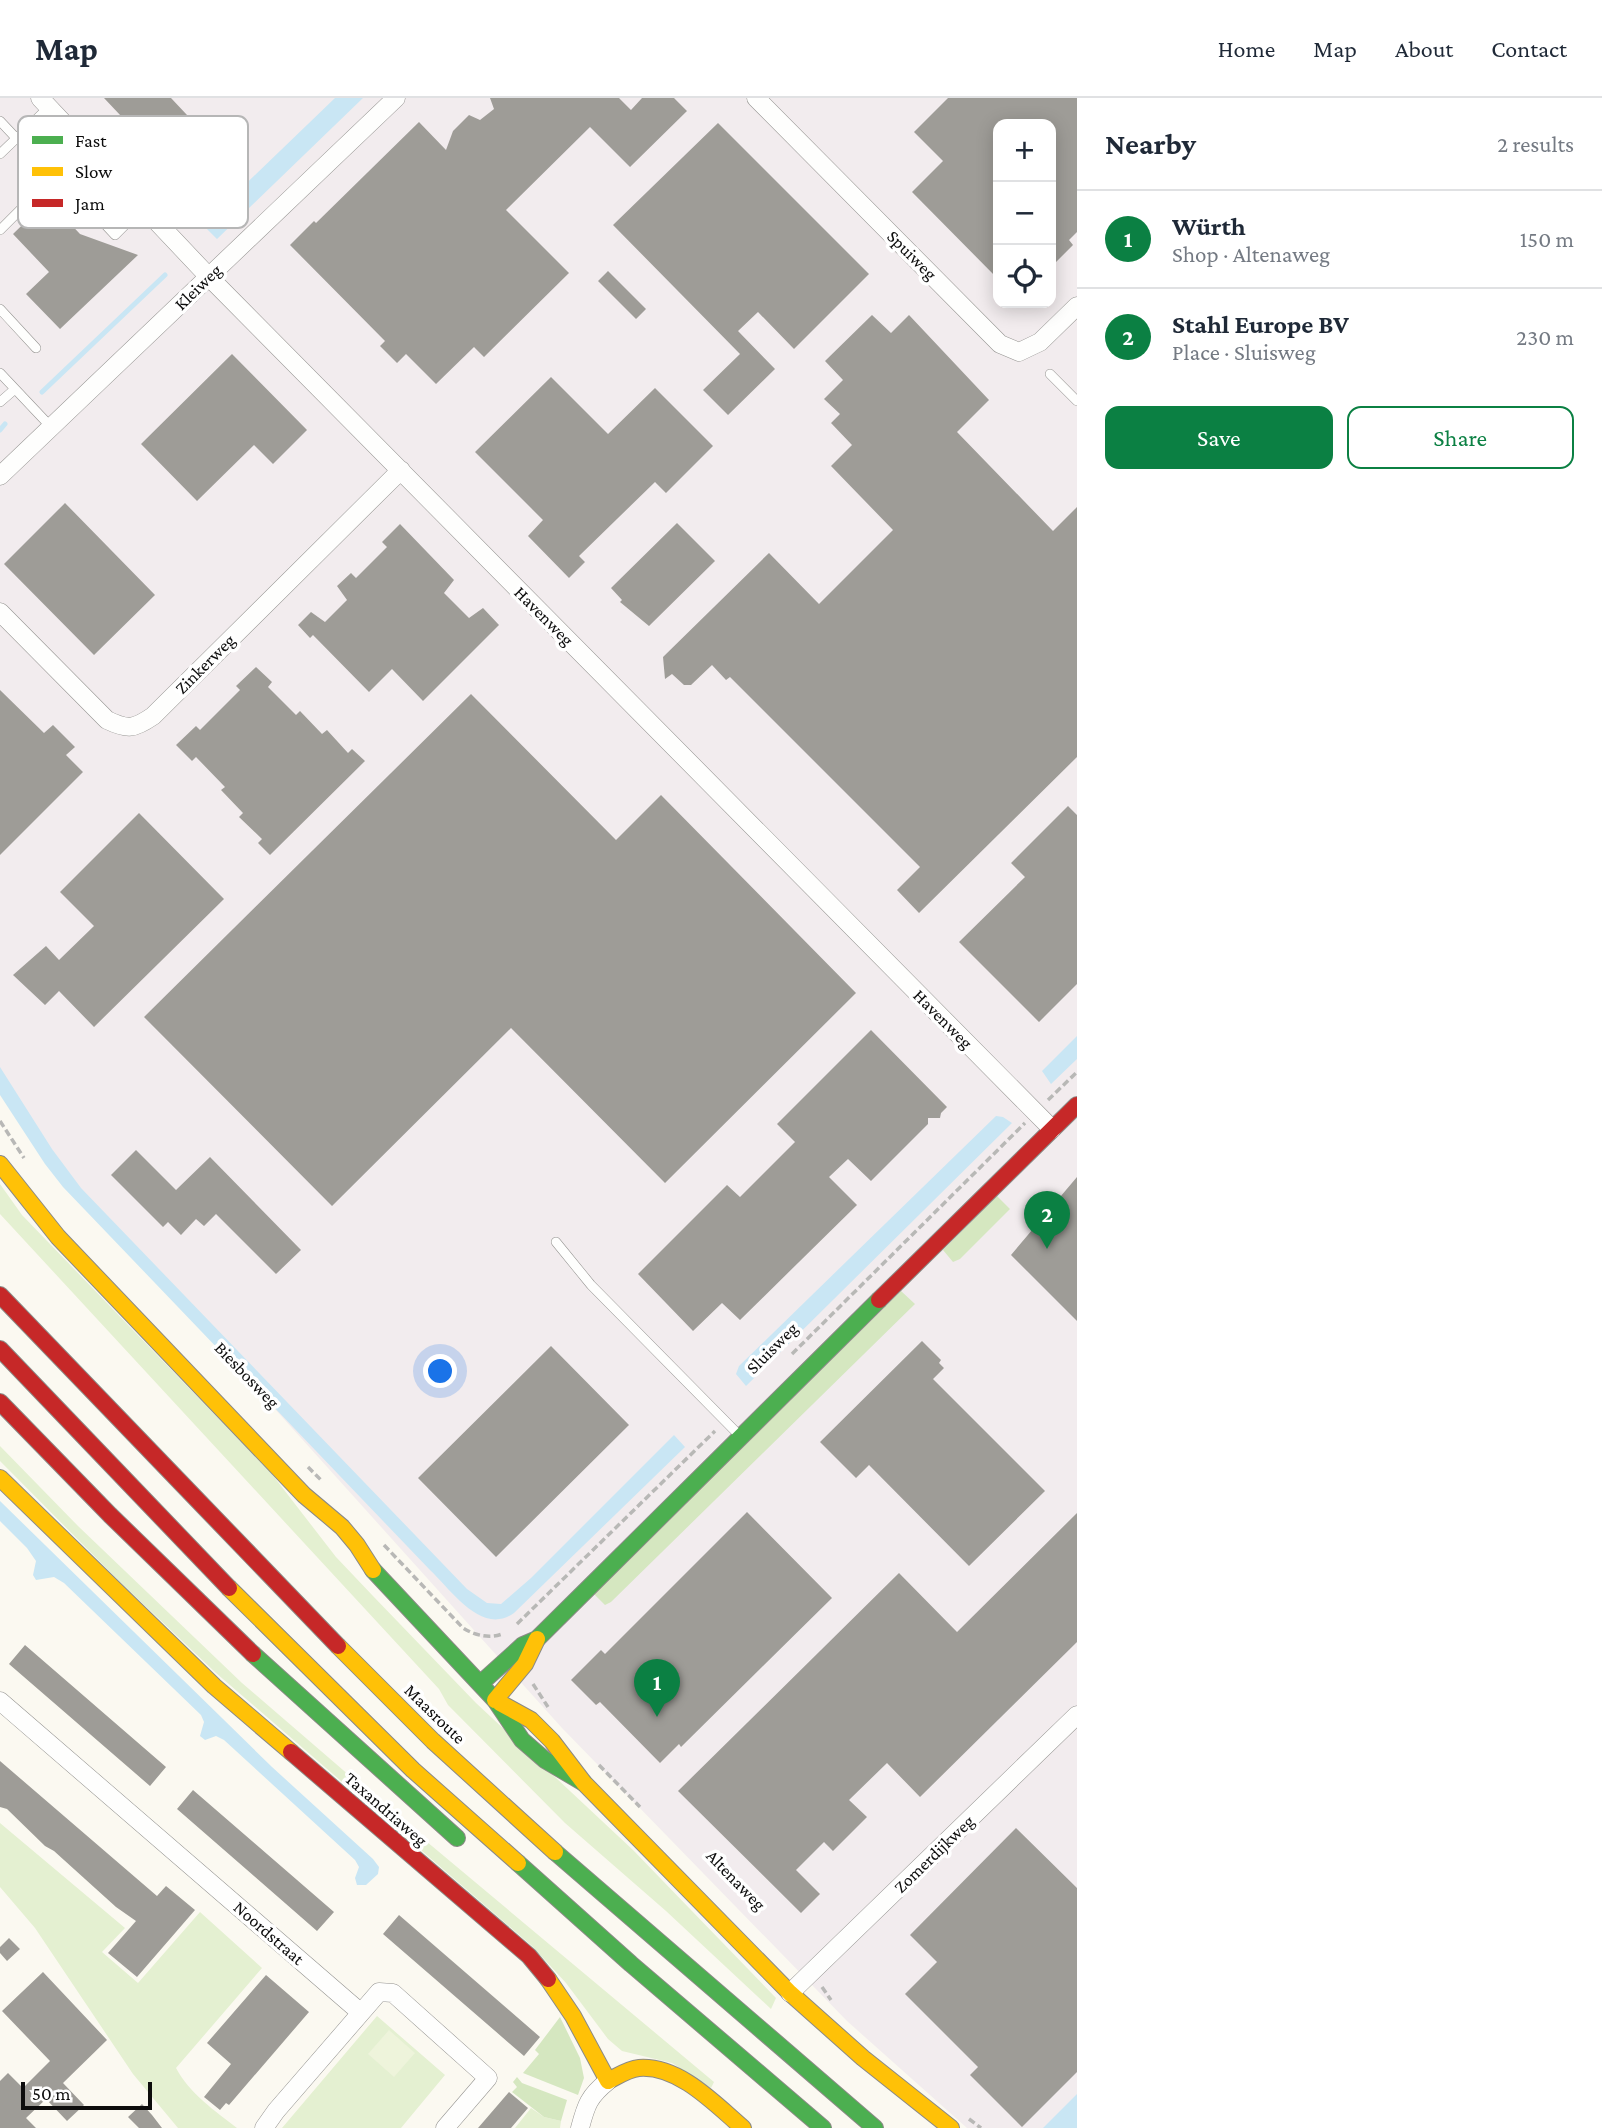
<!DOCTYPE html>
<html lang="en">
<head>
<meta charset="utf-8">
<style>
  :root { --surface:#fff; --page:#f2f2f3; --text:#1f2937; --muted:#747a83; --line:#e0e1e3; --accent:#0b8043 }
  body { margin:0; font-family:"Crimson Pro",serif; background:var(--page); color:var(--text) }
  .controls { position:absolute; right:21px; top:21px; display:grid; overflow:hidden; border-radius:14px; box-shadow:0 4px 18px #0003 }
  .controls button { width:63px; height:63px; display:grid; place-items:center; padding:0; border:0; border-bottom:2px solid var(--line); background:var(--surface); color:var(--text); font:35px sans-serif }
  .scale { position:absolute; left:21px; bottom:18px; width:131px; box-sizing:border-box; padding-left:7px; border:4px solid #0d0d0d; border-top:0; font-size:19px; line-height:24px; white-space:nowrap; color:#0d0d0d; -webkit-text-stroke:5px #fff; paint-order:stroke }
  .you { position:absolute; left:441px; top:1274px; width:24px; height:24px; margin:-18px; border:5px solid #fff; border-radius:50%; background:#1a73e8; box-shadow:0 0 0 10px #1a73e833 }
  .badge { display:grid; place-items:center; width:46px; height:46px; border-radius:50%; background:var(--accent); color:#fff; font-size:23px; font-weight:700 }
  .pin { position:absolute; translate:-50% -58px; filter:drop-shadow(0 2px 4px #0008) }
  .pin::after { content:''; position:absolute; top:37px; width:24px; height:21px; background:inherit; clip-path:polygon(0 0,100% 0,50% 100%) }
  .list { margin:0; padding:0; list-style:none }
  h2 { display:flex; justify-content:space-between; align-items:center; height:91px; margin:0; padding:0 28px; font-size:30px }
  h2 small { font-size:23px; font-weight:400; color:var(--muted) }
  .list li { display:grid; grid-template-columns:46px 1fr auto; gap:21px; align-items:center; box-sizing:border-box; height:98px; padding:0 28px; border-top:2px solid var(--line) }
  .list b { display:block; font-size:26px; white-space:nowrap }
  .list p { margin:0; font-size:23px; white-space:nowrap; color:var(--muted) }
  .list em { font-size:23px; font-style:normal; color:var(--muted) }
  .actions { display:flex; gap:14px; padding:21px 28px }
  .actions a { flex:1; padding:16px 0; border:2px solid var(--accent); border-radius:14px; text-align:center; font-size:24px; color:var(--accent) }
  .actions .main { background:var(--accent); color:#fff }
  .icon { flex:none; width:38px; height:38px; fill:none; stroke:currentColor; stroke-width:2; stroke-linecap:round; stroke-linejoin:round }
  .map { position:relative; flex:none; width:1077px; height:2030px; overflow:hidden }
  header { display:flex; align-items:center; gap:42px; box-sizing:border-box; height:98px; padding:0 35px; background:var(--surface); border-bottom:2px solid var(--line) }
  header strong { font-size:33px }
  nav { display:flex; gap:38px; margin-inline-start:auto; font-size:24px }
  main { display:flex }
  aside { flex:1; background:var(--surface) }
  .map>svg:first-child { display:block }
  .industrial { fill:#f2ecee; fill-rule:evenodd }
  .green { fill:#e4f0d1 }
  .forest { fill:#d5e7c0 }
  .pitch { fill:#eef4db }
  .water { fill:#c9e6f4 }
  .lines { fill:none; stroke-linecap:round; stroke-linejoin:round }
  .stream { stroke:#c9e6f4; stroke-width:5 }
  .building { fill:#9e9c97 }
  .lane-casing { stroke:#949390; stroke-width:10 }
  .street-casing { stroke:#949390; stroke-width:19 }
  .fast-casing { stroke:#8b8a86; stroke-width:18 }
  .slow-casing { stroke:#8b8a86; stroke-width:18 }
  .jam-casing { stroke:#8b8a86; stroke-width:18 }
  .path { stroke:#b8b8b6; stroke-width:3.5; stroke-dasharray:7 3.5; stroke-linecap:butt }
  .lane { stroke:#fefefd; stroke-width:9 }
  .street { stroke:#fefefd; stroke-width:18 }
  .fast { stroke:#4caf50; stroke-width:16 }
  .slow { stroke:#ffc107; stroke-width:16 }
  .jam { stroke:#c62828; stroke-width:16 }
  .labels { text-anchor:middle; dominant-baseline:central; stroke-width:7; stroke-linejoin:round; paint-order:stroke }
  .street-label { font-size:18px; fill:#0d0d0d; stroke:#fff }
  .key { fill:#fff; stroke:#b6b6b6; stroke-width:2 }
  .key-label { font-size:19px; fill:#0d0d0d }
</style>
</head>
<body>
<header>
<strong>Map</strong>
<nav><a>Home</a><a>Map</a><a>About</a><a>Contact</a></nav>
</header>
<main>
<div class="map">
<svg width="1077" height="2030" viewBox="0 0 1077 2030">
  <rect width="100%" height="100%" fill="#fbf9f1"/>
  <path class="industrial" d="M0,0H1077V2030H967L847,1923L562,1630L59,1071L0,983ZM998,26H1051V205H998Z"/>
  <path class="green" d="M0,1086L22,1117L271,1375L336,1459L373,1498L476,1605L633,1752L776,1900L771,1911L666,1813L565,1725L448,1607L439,1591L0,1116Z
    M0,1348L78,1428L242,1585L408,1728L714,1984L711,1990L672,1965L622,1953L608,1941L566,1885L532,1848L216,1575L119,1483L0,1363Z
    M0,1725L125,1830L102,1854L138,1885L200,1814L262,1870L176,1970C189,1995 215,2013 237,2030H178L133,1976L35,1830L0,1789Z
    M377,1918L445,1977L401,2030H282Z
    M531,2010L544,2019L561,2023L560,2030H515Z"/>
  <path class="forest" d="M997,1098L1010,1111L960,1161L953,1164L943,1152Z
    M901,1193L915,1206L611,1504L605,1507L594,1496Z
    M560,1919L580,1960L584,1980L578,1997L523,1975L539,1956L535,1952Z
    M517,1979L522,1985L567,2002L561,2023L544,2019L512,1994L517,1989L513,1984Z"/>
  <path class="pitch" d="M389,1932L415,1955L394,1979L368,1956Z"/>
  <path class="water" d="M335,0H363L217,141L203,127Z
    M1077,938V961L1051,986L1042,973Z
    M0,969L52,1051L81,1090L467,1491L487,1505L501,1506L531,1480L674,1337L685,1349L514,1515C482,1538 452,1493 430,1472L63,1089L45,1066L0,997Z
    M996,1018L1003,1019L1012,1025L746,1288L736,1276L739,1268Z
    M0,1403L272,1669L373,1761L379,1769L378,1776L366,1787H357L355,1780L359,1769L355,1762L224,1642L216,1638L205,1642L200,1638L204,1624L201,1617L64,1485L54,1479L36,1482L33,1477L36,1463L27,1450L0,1423Z
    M1077,1996V2030H1043Z"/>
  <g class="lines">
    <path class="stream" d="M42,294L165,177
      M0,332L5,326"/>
  </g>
  <path class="building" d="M104,0H171L187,17L182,22L200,41L199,49L172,75L164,74L132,40L137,35Z
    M490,0H619L631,12L642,0H674L687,13L630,69L590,29L506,112L569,175L484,259L474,249L436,286L406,256L397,265L380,248L385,243L290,147L314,123L316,125L419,24L446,52L453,33L469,17L480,22L494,11Z
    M948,0H1077V134L1069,142L1073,147L1051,169V26H998V181L912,94L943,63L914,34Z
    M718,25L869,176L794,251L758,214L738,233L775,271L728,317L703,292L740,256L613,127Z
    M48,102L80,136L138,157L60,231L26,196L49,174L13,136Z
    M608,173L646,211L636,221L598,183Z
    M872,217L891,235L909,217L989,302L957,334L1053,433L1077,409V659L919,815L897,792L920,769L730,579L726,582L712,567L691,587H684L672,576L665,581L663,559L769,455L819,506L893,432L831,368L852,347L831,325L840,316L824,301L843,282L825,263Z
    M232,256L307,332L273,366L254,347L197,403L141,346Z
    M551,279L608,336L655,290L713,348L666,395L655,384L579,458L585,464L569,480L528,438L543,422L475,354Z
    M65,405L155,497L94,557L4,466Z
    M677,425L715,463L649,528L620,504L622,502L611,490Z
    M400,426L454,482L444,495L469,520L483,510L499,527L423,603L392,571L369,594L313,537L310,540L298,527L311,514L325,524L347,502L337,488L351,475L356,480L387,449L382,444Z
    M256,569L272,584L268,589L296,617L300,613L322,636L327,632L348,655L352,651L365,663L270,757L258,745L262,741L239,719L243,715L221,692L225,689L196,659L192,663L176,647L196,628L200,632L240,592L236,588Z
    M0,592L44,635L53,627L75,649L66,657L83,674L0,757Z
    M471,596L616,742L661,697L856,895L665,1085L511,930L332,1108L144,919Z
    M1068,708L1077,717V886L1039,924L959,844L1025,779L1011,765Z
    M139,715L224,801L94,929L59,893L45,907L13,877L46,848L59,862L94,828L60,794Z
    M871,932L947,1009L941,1015L940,1020H928V1026L871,1083L848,1061L829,1079L857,1107L740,1222L722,1205L693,1233L638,1176L727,1087L740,1099L795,1044L777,1026Z
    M136,1052L176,1092L210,1059L301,1152L276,1176L216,1116L204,1128L196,1121L181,1137L168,1124L163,1129L111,1077Z
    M1077,1079V1223L1011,1157Z
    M922,1243L941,1262L939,1265L944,1270L933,1281L1045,1393L969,1468L869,1367L856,1380L820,1344Z
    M551,1248L629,1327L496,1459L418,1380Z
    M747,1414L832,1500L681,1649L679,1646L660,1665L600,1604L596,1607L571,1582L601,1552L605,1556Z
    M1077,1415V1544L920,1699L887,1665L849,1702L867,1719L833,1753L824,1744L796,1772L820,1796L801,1815L678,1693L899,1475L957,1534Z
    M25,1547L166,1669L150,1688L9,1566Z
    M0,1663L157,1798L166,1788L195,1812L137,1879L108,1855L136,1823L116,1809L54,1753L45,1748L7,1711L0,1709Z
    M193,1692L334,1814L317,1833L177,1711Z
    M1016,1730L1077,1790V1974L1022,2029L970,1977L978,1969L905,1896L937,1864L910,1837Z
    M399,1817L540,1939L524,1958L383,1836Z
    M9,1840L20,1851L7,1863L0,1855V1849Z
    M43,1874L107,1942L63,1985L84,2007L67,2023L46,2001L26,2020L36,2030H0V1983L8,1975L23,1990L50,1963L2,1913Z
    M266,1877L309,1914L229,2007L226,2005L220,2012L204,1999L231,1966L207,1945Z
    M509,1994L528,2010L511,2030H478Z
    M142,2006L152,2017L162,2030H139L128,2019Z"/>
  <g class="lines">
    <g class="lane-casing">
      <path id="lane" d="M0,23L16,40
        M0,56L49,9
        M0,132L57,75L115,137L143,109
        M0,211L36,250
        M0,275L51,329
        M1050,276L1077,303
        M0,304L15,291
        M556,1144L591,1187L740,1338"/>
    </g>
    <g class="street-casing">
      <path id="street" d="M40,0L209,179L1052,1031
        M756,0L1000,246L1019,254L1040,244L1077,208
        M0,378L396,0
        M0,514L107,622C128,632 134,631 153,618L401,372
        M0,1603L360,1914
        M790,1895L1077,1617
        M264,2030L276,2013L379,1894L393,1895L488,1980L445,2030
        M580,2030C586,2007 589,1998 608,1983"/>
    </g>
    <g class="fast-casing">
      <path id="fast" d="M373,1472L495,1602L522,1642L545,1662L584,1685
        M253,1556L457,1740
        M480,1586L523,1547L537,1541L879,1202
        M555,1754L875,2030
        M518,1765L631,1866L823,2030"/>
    </g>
    <g class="slow-casing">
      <path id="slow" d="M0,1066L58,1139L304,1397L342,1429L357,1447L373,1472
        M0,1380L214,1588L291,1654
        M229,1490L413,1672L518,1765
        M338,1548L433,1643L555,1754
        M495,1602L525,1566L537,1541
        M500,1605L531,1622L552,1643L584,1685L790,1895L863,1960L951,2030
        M548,1881L573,1918L608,1983C618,1978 628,1971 639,1970C679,1967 715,2006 743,2030"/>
    </g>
    <g class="jam-casing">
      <path id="jam" d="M0,1197L338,1548
        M879,1202L1077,1007
        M0,1251L229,1490
        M0,1304L110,1417L253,1556
        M291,1654L529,1858L548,1881"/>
    </g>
    <path class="path" d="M1048,1002L1077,974
      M0,1023L24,1060
      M792,1256L1025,1025
      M308,1369L322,1383
      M384,1447L463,1530C474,1537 489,1541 502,1536
      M517,1526L715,1333
      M533,1586L548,1609
      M599,1667L640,1709
      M822,1889L831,1902
      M969,2021L981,2030"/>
    <use href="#lane" class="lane"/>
    <use href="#street" class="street"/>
    <use href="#fast" class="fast"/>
    <use href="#slow" class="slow"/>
    <use href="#jam" class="jam"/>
  </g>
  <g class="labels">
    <g class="street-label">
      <text transform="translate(912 157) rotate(45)">Spuiweg</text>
      <text transform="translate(198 189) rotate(-44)">Kleiweg</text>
      <text transform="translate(544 518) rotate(45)">Havenweg</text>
      <text transform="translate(205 566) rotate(-45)">Zinkerweg</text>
      <text transform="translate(943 921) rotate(45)">Havenweg</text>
      <text transform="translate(772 1250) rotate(-45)">Sluisweg</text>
      <text transform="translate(247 1277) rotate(46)">Biesbosweg</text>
      <text transform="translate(435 1616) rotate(44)">Maasroute</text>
      <text transform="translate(386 1711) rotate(41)">Taxandriaweg</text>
      <text transform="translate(934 1756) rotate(-44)">Zomerdijkweg</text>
      <text transform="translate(736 1782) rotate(46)">Altenaweg</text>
      <text transform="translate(269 1835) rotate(41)">Noordstraat</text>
    </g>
  </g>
  <rect x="18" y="18" width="230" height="112" rx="10" class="key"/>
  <rect x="32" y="38" width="31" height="8" fill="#4caf50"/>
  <rect x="32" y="69" width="31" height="9" fill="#ffc107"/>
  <rect x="32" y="101" width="31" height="8" fill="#c62828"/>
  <g class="key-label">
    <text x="75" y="49">Fast</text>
    <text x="75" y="80">Slow</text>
    <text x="75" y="112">Jam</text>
  </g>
</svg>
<div class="controls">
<button>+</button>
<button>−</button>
<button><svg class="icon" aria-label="locate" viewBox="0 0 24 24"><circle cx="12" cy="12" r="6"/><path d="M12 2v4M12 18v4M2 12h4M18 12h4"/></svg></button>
</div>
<div class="scale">50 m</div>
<div class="you"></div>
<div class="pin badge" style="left:657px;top:1619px">1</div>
<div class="pin badge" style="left:1047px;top:1151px">2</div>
</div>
<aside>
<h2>Nearby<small>2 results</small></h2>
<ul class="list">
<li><span class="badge">1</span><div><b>Würth</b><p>Shop · Altenaweg</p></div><em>150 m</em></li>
<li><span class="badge">2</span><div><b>Stahl Europe BV</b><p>Place · Sluisweg</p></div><em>230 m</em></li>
</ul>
<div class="actions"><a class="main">Save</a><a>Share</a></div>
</aside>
</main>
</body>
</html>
